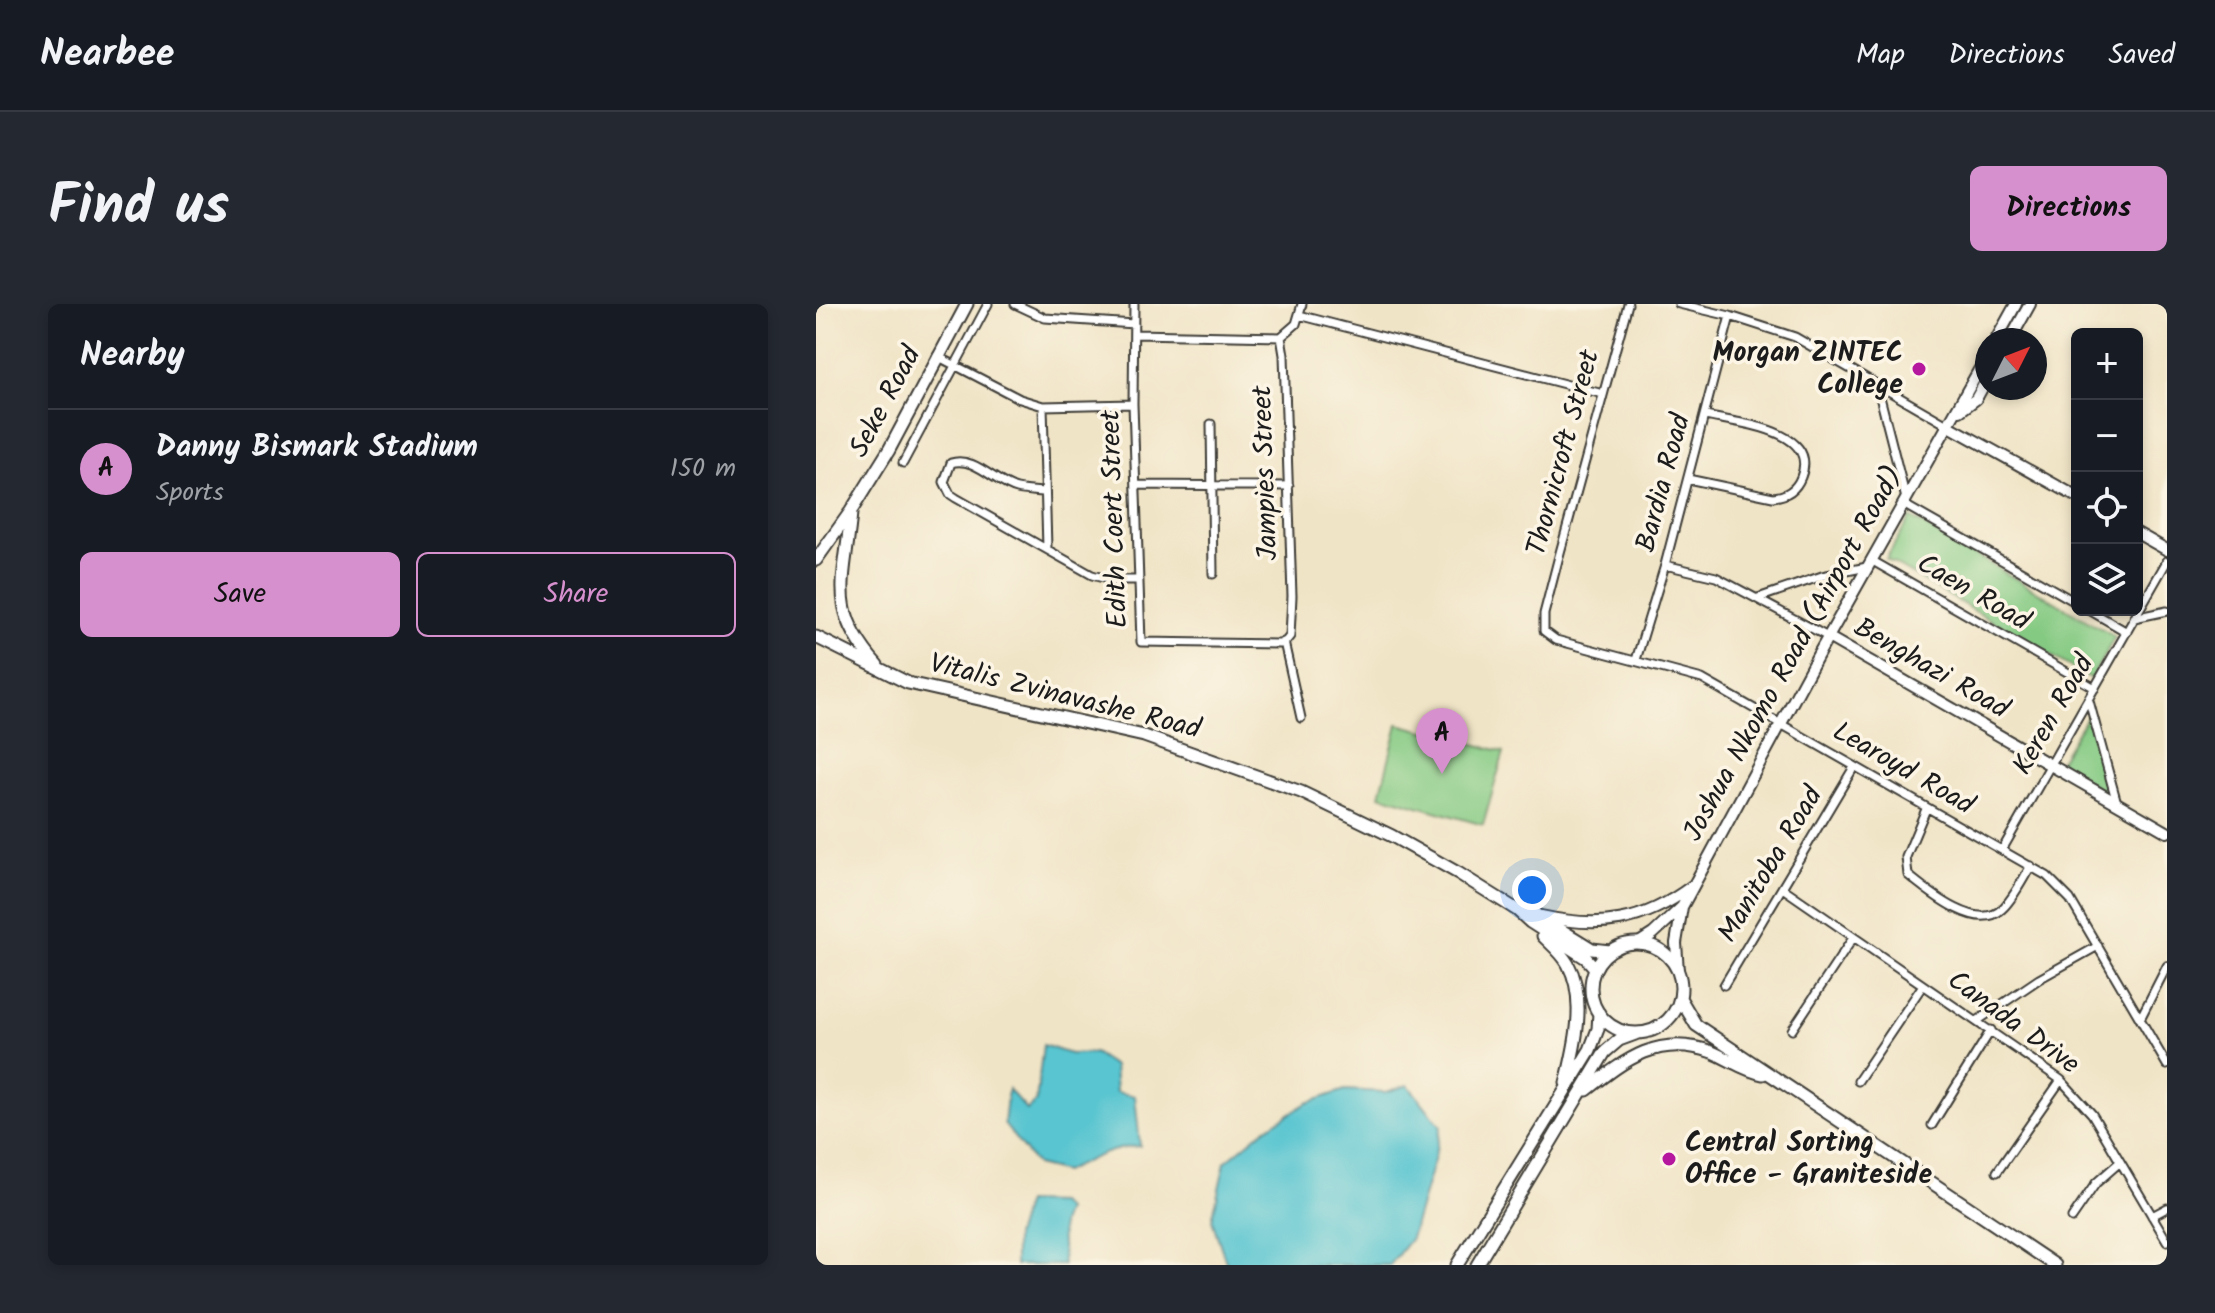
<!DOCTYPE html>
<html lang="en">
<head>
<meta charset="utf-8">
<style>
  :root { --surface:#171b24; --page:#242831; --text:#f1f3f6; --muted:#9ea1a6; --line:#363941; --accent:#d690ce }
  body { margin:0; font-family:Kalam,sans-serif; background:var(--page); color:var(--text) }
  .controls { position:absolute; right:24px; top:24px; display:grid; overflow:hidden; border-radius:12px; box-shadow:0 4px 12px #0003 }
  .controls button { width:72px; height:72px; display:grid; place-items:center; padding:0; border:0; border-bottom:2px solid var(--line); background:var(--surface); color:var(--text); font:40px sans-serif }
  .compass { position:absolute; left:1159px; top:24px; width:72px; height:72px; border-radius:50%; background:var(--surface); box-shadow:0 4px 12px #0003; rotate:48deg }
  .you { position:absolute; left:716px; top:586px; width:28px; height:28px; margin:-20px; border:6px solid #fff; border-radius:50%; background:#1a73e8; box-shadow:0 0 0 12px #1a73e833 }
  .badge { display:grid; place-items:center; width:52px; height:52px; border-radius:50%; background:var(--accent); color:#111; font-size:26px; font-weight:700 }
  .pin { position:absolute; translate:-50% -66px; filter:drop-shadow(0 2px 4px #0008) }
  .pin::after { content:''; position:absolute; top:42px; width:28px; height:24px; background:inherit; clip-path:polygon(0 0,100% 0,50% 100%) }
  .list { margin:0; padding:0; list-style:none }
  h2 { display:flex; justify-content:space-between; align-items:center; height:104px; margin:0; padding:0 32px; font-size:34px }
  h2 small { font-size:26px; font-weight:400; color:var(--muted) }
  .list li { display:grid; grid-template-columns:52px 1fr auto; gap:24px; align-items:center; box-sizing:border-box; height:120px; padding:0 32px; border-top:2px solid var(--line) }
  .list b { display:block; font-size:30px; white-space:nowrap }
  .list p { margin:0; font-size:26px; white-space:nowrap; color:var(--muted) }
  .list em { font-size:26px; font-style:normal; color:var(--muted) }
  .actions { display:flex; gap:16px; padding:24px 32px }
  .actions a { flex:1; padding:18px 0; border:2px solid var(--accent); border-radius:12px; text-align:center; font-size:28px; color:var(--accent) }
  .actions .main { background:var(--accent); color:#111 }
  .icon { flex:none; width:44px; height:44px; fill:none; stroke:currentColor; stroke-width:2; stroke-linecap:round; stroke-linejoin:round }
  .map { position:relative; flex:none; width:1351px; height:961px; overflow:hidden; border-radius:12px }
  header { display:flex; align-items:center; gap:48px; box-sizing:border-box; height:112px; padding:0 40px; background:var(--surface); border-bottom:2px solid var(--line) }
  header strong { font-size:38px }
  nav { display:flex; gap:44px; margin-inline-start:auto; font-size:28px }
  .intro { display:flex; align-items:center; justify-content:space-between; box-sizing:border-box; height:192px; padding:0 48px }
  h1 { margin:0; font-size:56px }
  .button { padding:20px 36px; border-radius:12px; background:var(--accent); color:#111; font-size:28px; font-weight:700 }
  main { display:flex; gap:48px; padding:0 48px }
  aside { flex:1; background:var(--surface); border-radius:12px; box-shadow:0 4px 12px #0003 }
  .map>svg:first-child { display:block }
  .green { fill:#85ca83; stroke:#507350; stroke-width:2 }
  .water { fill:#59c5d0; stroke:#3a7076; stroke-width:2 }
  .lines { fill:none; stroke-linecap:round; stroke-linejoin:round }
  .street-casing { stroke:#3c3a36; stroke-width:11 }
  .secondary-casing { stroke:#3c3a36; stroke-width:14 }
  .primary-casing { stroke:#3c3a36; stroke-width:15 }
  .street { stroke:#fff; stroke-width:7 }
  .secondary { stroke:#fff; stroke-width:10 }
  .primary { stroke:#fff; stroke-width:11 }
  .poi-dot { fill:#b5179e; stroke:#fcf5e5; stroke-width:3 }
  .labels { text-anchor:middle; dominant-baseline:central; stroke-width:7; stroke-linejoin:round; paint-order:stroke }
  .poi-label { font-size:28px; font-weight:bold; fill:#1c1c1c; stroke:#fcf5e5; text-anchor:end }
  .street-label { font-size:28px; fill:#1c1c1c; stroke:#fcf5e5 }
</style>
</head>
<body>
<header>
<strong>Nearbee</strong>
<nav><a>Map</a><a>Directions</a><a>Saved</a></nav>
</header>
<div class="intro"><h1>Find us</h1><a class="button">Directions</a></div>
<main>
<aside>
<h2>Nearby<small></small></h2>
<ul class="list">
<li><span class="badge">A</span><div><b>Danny Bismark Stadium</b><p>Sports</p></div><em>150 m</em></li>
</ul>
<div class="actions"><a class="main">Save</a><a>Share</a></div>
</aside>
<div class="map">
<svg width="1351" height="961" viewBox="0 0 1351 961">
  <rect width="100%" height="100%" fill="#fcf5e5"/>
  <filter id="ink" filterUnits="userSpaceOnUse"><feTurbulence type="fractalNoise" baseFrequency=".0125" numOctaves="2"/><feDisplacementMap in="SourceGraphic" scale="16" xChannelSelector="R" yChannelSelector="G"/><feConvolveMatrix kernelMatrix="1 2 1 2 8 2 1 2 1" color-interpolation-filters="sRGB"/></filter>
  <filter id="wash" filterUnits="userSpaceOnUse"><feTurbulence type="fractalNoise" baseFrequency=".006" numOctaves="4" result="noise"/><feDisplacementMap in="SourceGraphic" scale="32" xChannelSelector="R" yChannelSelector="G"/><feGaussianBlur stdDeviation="1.8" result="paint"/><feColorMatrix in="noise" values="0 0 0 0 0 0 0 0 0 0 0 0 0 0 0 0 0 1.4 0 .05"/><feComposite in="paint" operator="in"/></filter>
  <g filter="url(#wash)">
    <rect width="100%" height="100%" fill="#f0e4c6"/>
    <path class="green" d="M1094,213L1299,333L1275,375L1070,255Z
      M1271,412L1274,417L1294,491L1242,460Z
      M582,420L688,448L667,521L564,491Z"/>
    <path class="water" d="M227,741L254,750L278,749L298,762L300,788L319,792L324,842C297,843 272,856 248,868L220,861L188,820L192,785L211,806L220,798Z
      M592,781L625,822L618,856L595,934L574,961H411L396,916L409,858L449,825L491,799L529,786L570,788Z
      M210,898L243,899L250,906L245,920L247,961H199V932Z"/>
  </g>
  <g filter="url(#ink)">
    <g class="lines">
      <g class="street-casing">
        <path id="street" d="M199,0L229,14L318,20
          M318,0L317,100L325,338L464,340L470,337L474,332L476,292L468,51L465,33L480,20L486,0
          M812,0L742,256L728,310V327L740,336L886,375L1231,572L1254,595L1351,761
          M863,0L914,12L979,33L1133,122
          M483,11L787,90
          M319,30L465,33
          M121,52L204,95L227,102L317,100
          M1061,81L1090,195
          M227,102L231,244
          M395,120L397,270
          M87,159L172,0
          M872,175L957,193C970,192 980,186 985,173C1004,125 920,119 889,112
          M321,181L473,182
          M227,188C219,187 209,187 201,185C180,180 158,151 135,159L128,178L134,190L140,194L276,271L295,276H322
          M1087,200L1261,299
          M1055,256L1279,384
          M849,261L900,273L1012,333
          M942,294L1006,272L1051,263
          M1273,306L1311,328
          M1318,314L1351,307
          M468,338L485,414
          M820,356L849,261L914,12
          M1273,397L1301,499
          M1110,505L1090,553L1092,571C1112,587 1161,629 1186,605C1198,594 1206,576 1215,562
          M1186,546L1351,257
          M968,585L1245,776L1276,810L1351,937
          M908,681L1038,463
          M1324,715L1351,662
          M1161,717L1223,675L1282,642
          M976,726L1037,634
          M1042,777L1107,681
          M1116,821L1175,726
          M1181,868L1245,776
          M1336,912L1351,904
          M1256,914L1280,879L1304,858"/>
      </g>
      <g class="secondary-casing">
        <path id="secondary" d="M1180,36L1200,0
          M1194,36L1214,0
          M1144,107L1160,95L1171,75
          M1133,122L1261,193
          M1321,229L1351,246
          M1012,333L1351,528
          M725,612C784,625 827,619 876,582
          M823,639L837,630L866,603
          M862,667L860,639L866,603L1002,351L1171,52"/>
      </g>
      <g class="primary-casing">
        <path id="primary" d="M35,209C29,277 11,304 61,361
          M0,256L35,207L73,146L151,0
          M0,333L92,379L328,432L485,488L576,532L642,569L701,606L714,618L770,654L779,664
          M702,606L719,610L776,645L794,647
          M727,632C736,641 746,649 752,660C771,695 759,743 750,779
          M775 684a45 45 0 1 1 90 0a45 45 0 1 1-90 0Z
          M864,694L880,721L1239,961
          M771,786C810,755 843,729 896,748C913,755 929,767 947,770
          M641,961L774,746L782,725L783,709
          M661,961L789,748L803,736L822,729"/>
      </g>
      <use href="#street" class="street"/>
      <use href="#secondary" class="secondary"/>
      <use href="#primary" class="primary"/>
    </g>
  </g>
  <g class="poi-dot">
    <circle cx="1103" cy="65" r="8"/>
    <circle cx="853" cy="855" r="8"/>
  </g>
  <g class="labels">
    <g class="poi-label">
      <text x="1087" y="49">Morgan ZINTEC<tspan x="1087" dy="32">College</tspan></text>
      <text x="869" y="839" text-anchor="start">Central Sorting<tspan x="869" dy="32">Office - Graniteside</tspan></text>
    </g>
    <g class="street-label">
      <text transform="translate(70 98) rotate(-62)">Seke Road</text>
      <text transform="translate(748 149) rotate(-75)">Thornicroft Street</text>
      <text transform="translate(450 169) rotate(-92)">Jampies Street</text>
      <text transform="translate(848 179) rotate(-75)">Bardia Road</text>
      <text transform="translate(299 215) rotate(-92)">Edith Coert Street</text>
      <text transform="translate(1157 289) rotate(30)">Caen Road</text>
      <text transform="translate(978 350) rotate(-61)">Joshua Nkomo Road (Airport Road)</text>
      <text transform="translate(1115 365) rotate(30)">Benghazi Road</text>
      <text transform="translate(249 393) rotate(14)">Vitalis Zvinavashe Road</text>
      <text transform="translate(1238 411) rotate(-60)">Keren Road</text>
      <text transform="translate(1087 465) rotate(30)">Learoyd Road</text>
      <text transform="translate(955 561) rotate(-59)">Manitoba Road</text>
      <text transform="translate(1197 719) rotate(36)">Canada Drive</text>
    </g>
  </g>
</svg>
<div class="controls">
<button>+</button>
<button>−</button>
<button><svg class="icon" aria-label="locate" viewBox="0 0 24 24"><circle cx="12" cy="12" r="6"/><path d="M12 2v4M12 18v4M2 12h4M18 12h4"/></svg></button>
<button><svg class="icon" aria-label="layers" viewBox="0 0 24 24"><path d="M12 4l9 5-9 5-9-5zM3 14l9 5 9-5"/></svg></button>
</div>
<svg class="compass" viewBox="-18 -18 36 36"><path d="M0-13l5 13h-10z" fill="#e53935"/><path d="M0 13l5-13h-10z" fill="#9ea1a6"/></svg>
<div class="you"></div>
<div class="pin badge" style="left:626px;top:470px">A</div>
</div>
</main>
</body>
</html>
